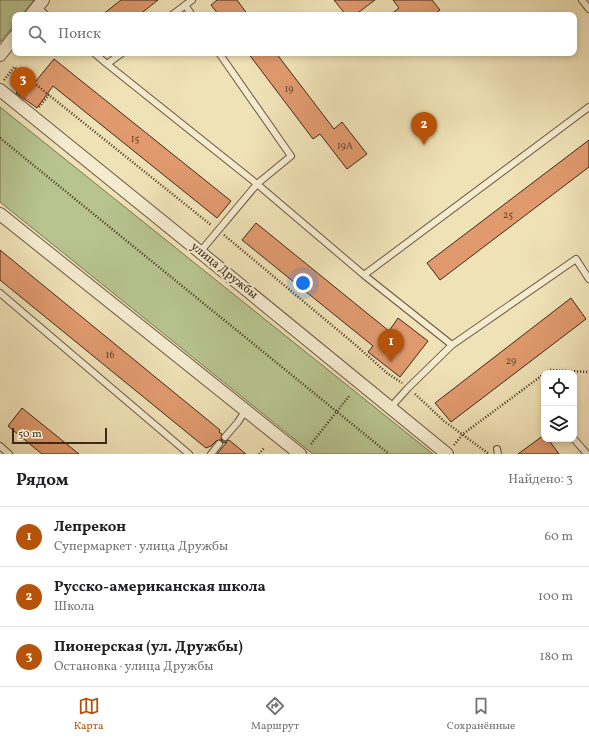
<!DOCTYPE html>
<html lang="ru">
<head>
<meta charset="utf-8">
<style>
  :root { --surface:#fff; --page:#f6f6f6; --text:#202124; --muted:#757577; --line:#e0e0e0; --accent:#b45309 }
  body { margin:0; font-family:Vollkorn,serif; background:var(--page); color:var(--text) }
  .controls { position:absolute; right:12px; bottom:12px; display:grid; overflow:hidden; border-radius:8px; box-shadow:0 2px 6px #0003 }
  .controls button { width:36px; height:36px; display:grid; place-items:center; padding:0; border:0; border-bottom:1px solid var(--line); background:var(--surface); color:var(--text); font:20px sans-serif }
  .scale { position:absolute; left:12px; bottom:10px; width:95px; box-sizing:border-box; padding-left:4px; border:2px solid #3f2918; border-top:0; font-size:11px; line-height:14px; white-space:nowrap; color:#3f2918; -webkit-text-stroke:3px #f5ecd0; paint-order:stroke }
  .you { position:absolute; left:303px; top:283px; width:14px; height:14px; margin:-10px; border:3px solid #fff; border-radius:50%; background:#1a73e8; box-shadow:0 0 0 6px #1a73e833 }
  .badge { display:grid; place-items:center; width:26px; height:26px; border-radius:50%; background:var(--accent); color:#fff; font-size:13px; font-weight:700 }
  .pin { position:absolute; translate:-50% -33px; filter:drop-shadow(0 1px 2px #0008) }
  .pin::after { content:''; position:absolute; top:21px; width:14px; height:12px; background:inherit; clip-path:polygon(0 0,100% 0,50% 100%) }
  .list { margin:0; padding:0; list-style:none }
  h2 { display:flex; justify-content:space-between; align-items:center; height:52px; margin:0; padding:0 16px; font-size:17px }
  h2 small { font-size:13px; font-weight:400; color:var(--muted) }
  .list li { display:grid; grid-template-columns:26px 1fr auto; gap:12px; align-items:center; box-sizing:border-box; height:60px; padding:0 16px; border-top:1px solid var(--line) }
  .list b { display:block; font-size:15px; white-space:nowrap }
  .list p { margin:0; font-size:13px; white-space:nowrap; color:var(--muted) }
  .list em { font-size:13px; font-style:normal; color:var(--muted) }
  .icon { flex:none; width:22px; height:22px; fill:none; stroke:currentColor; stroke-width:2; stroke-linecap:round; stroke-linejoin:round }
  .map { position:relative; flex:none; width:589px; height:454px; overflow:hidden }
  .search { position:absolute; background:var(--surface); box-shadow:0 2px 6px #0003; left:12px; right:12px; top:12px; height:44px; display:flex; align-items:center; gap:10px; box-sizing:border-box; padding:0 14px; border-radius:8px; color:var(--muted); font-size:15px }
  .sheet { height:232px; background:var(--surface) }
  nav { display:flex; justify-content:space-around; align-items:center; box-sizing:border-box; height:56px; border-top:1px solid var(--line); background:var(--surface); font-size:11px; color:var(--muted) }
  nav a { display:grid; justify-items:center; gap:2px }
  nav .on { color:var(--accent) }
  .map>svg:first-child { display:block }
  .green { fill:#b7c490; stroke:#7b7654 }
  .building { fill:#e09a6e; stroke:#3f2918 }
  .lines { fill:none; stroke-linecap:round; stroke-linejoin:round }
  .service-casing { stroke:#6b5740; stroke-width:8 }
  .minor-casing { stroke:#6b5740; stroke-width:14 }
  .path { stroke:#3f2918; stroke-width:2.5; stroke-dasharray:1 2; stroke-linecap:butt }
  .service { stroke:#f5ecd0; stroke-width:6 }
  .minor { stroke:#f5ecd0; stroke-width:12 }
  .labels { text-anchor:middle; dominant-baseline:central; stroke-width:3.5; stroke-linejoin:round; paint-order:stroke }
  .number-label { font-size:10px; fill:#67452e }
  .street-label { font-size:12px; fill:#3f2918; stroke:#f5ecd0 }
</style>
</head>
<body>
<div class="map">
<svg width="589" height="454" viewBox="0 0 589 454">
  <rect width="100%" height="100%" fill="#f0e2b7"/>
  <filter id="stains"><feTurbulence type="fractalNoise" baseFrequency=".005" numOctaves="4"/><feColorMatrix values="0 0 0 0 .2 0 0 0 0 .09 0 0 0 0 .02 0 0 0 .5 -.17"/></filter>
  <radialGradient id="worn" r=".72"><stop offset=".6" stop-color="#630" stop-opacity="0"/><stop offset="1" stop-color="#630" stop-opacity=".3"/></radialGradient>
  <path class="green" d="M0,0H34L22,15H15V24L0,42Z
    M0,107L433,454H313L0,202Z"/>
  <path class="building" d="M121,0H158L139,15H102Z
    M217,0H237L248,15H219L211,5Z
    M334,0H375L355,15H346Z
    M393,0H432L440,10L433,15H390L399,8Z
    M248,53H276L334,129L342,122L367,154L347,169L320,134L313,139Z
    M54,59L231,201L217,218L53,86L37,108L16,93L24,82L31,87Z
    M589,140V167L440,280L427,263Z
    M256,223L389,331L398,318L428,341L400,377L368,352L373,346L242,240Z
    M0,250L220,430L219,432L222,434L221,438L222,441H226L229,440L246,454H217L227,442L223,443L221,440H219L216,441L211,446L206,448L0,280Z
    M571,298L586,319L451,422L435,403Z
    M22,408L79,454H42L8,426Z
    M544,435V439H548L559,454H518Z"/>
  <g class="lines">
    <g class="service-casing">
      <path id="service" d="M582,0L589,9
        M185,5L192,15
        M37,7L46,15
        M172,15L192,0
        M94,53L107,64
        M122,53L107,64L257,184L364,275L452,345
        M200,252L257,184L291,156L219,53
        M364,275L589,107
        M0,293L189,454
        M390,408L408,388L452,345L576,259L589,279
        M225,437L238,422L245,411
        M574,439L587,454
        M0,446L9,454
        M497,449L498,454
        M211,454L219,444"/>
    </g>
    <g class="minor-casing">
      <path id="minor" d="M31,15L43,0
        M0,55L15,36
        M0,90L200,252L447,454
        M0,214L300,454"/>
    </g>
    <path class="path" d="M4,80L14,67L211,225
      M17,90L27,77
      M39,107L49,95
      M0,138L389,454
      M224,235L358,347L387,373L402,383
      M545,373L550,370L589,372
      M415,394L444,421L489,454
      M311,444L350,395
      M454,445L463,434L544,374
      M259,454L264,448"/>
    <use href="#service" class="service"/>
    <use href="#minor" class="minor"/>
  </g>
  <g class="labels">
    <g class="number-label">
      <text x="289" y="89">19</text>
      <text x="135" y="139">15</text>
      <text x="345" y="146">19А</text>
      <text x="508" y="215">25</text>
      <text x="110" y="355">16</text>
      <text x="511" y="361">29</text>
    </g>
    <g class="street-label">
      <text transform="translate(224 271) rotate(39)">улица Дружбы</text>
    </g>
  </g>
  <rect width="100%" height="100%" filter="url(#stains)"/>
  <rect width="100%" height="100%" fill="url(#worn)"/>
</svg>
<div class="controls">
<button><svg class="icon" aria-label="locate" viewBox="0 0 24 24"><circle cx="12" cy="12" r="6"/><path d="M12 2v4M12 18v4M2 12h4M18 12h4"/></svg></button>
<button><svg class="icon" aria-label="layers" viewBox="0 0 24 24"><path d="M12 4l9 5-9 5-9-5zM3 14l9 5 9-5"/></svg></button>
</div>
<div class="scale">50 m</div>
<div class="you"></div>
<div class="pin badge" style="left:391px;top:362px">1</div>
<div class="pin badge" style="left:424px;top:145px">2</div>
<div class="pin badge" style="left:23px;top:100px">3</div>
<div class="search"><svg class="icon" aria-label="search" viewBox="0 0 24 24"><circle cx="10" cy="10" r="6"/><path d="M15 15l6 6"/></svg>Поиск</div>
</div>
<section class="sheet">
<h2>Рядом<small>Найдено: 3</small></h2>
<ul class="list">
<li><span class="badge">1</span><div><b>Лепрекон</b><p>Супермаркет · улица Дружбы</p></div><em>60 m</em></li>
<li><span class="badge">2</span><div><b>Русско-американская школа</b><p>Школа</p></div><em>100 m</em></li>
<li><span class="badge">3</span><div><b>Пионерская (ул. Дружбы)</b><p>Остановка · улица Дружбы</p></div><em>180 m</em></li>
</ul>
</section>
<nav>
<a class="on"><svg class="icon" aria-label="map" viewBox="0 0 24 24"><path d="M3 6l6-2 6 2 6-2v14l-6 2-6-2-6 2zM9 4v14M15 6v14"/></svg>Карта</a>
<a><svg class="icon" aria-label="directions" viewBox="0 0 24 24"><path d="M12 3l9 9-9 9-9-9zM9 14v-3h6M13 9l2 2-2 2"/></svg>Маршрут</a>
<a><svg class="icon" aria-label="saved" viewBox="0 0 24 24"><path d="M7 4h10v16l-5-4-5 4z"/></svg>Сохранённые</a>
</nav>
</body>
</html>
